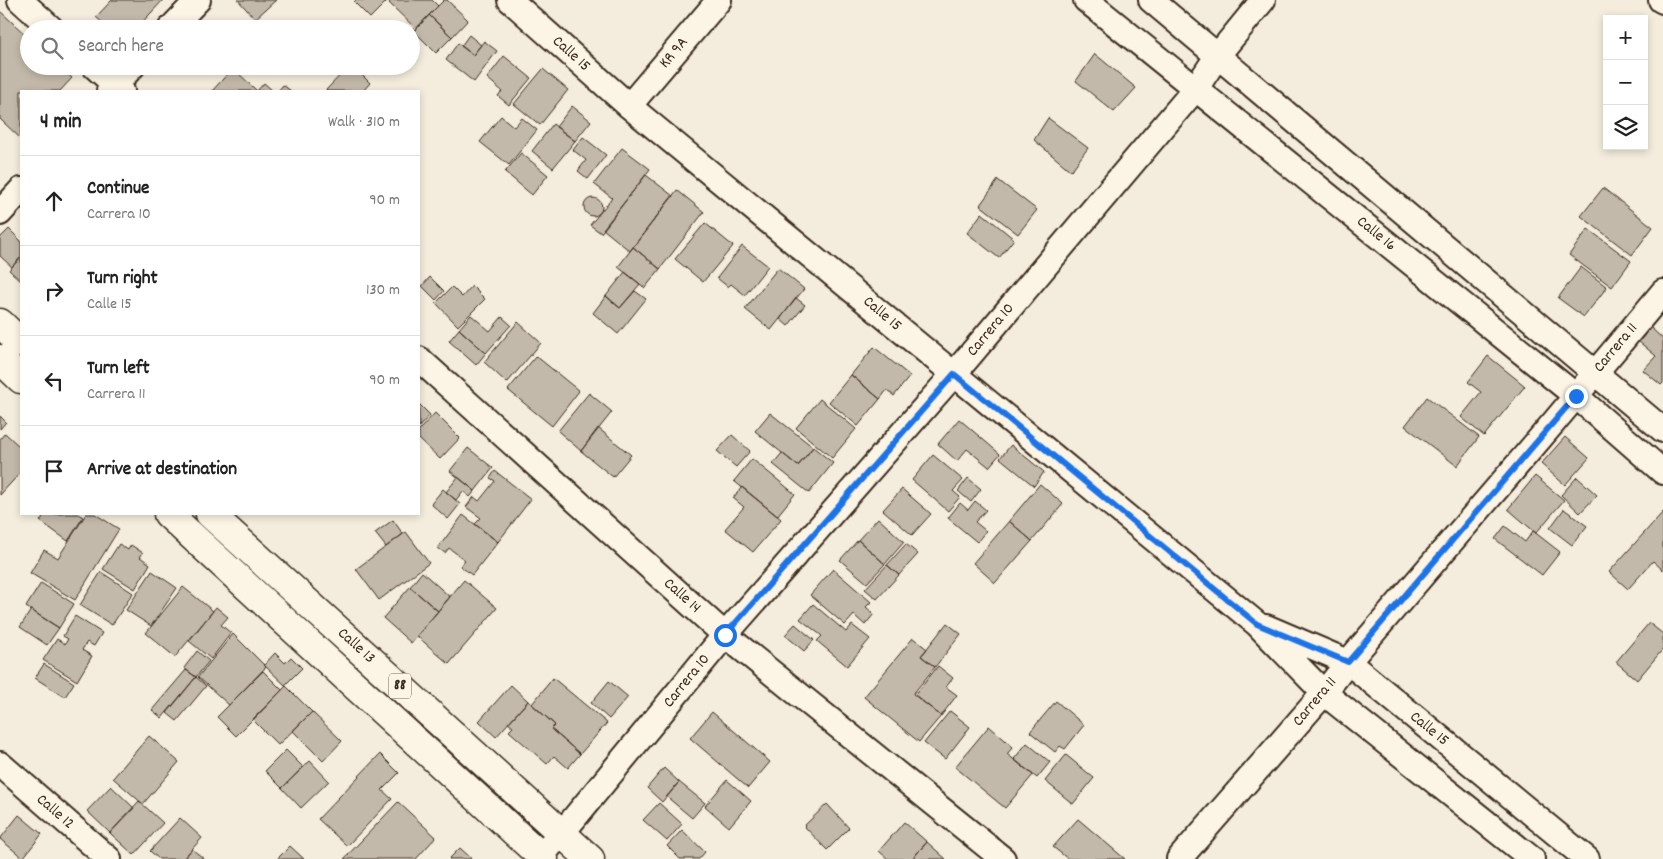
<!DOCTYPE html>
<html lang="en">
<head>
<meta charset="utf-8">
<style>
  :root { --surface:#fff; --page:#f6f6f6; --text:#222; --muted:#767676; --line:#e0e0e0 }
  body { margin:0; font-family:Dekko,sans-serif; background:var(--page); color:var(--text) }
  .controls { position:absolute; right:15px; top:15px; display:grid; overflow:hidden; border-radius:0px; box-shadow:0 2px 8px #0003 }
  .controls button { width:45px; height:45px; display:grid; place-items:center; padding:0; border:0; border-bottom:1px solid var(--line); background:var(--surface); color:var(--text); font:25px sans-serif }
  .stop { position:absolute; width:15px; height:15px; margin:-11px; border:4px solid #1a73e8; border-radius:50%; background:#fff }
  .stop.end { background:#1a73e8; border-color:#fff; box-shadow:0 1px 5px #0008 }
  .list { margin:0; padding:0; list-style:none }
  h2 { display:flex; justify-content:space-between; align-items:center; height:65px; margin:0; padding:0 20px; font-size:21px }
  h2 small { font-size:16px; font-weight:400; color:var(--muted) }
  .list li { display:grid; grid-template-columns:32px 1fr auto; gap:15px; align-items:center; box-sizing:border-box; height:90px; padding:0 20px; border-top:1px solid var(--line) }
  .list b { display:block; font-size:19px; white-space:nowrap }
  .list p { margin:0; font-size:16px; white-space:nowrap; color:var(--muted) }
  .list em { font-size:16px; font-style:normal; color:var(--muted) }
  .icon { flex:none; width:28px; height:28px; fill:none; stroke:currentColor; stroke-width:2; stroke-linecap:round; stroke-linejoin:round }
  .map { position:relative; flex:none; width:1663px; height:859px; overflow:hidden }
  .search { position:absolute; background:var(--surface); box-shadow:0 2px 8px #0003; left:20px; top:20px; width:400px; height:55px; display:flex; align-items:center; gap:12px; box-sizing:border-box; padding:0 18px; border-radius:28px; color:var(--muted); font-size:19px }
  .panel { position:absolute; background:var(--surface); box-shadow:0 2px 8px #0003; left:20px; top:90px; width:400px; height:425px; border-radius:0px }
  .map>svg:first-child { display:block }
  .building { fill:#c3b9aa; stroke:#3b2a1e }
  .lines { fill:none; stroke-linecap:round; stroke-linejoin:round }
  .street-casing { stroke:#3b2a1e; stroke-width:28 }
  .highway-casing { stroke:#3b2a1e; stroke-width:31 }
  .street { stroke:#fcf5e5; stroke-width:24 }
  .highway { stroke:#fcf5e5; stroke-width:28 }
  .route { stroke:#1a73e8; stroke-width:6 }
  .labels { text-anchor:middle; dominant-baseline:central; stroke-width:5; stroke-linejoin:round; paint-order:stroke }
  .shield { fill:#fcf5e5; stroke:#75675a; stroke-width:1 }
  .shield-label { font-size:15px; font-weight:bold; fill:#3b2a1e }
  .street-label { font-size:16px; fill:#3b2a1e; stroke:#fcf5e5 }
</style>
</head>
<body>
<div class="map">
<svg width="1663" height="859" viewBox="0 0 1663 859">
  <rect width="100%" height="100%" fill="#f4eddd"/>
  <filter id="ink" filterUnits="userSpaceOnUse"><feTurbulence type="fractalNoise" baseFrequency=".02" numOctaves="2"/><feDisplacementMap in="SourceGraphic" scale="10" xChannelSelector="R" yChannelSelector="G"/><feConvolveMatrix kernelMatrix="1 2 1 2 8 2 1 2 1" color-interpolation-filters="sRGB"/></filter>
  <g filter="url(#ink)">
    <path class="building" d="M112,0H163L136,29H109L96,17Z
      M238,0H276L255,19Z
      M356,0H388L370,18L354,2Z
      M392,0H432L438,6L416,29L389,3Z
      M444,0H447L468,20L452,37L429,15Z
      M0,11L29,38V66H59L72,78L60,91H21V134L19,137L0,119Z
      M429,15L452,37L436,53L414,31Z
      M469,35L481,45L473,55L461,46Z
      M484,41L497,51L474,82L446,60L458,43L473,55Z
      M1095,54L1136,88L1114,112L1076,81Z
      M504,56L531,78L509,105L498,96L502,91L487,78Z
      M349,66H353L370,83L363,91H327L326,90Z
      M233,68L257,91H212Z
      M543,69L568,90L540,125L514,104Z
      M264,83L273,91H257Z
      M283,85L291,91H278Z
      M572,106L591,121L575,141L556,127Z
      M501,116L514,127L522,118L537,130L509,165L480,142Z
      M1048,118L1088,148L1071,171L1034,140Z
      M553,124L575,141L553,168L532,151Z
      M583,137L606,155L588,179L578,171L586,160L573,150Z
      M622,148L650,169L601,233L590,225L612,198L594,184Z
      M521,153L548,175L532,195L505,172Z
      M646,175L673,196L630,251L603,229Z
      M998,180L1037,210L1018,234L980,205Z
      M1603,188L1653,227L1632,255L1581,216Z
      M677,190L704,212L660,269L633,247Z
      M584 207a9 9 0 1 1 18 0a9 9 0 1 1-18 0Z
      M982,213L1014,239L999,258L967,233Z
      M705,223L733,246L703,282L675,259Z
      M9,229L21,241V257L12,267L0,256V238Z
      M1588,229L1631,261L1612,287L1569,255Z
      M742,246L768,266L745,295L731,284L728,287L717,278Z
      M633,247L660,269L645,288L618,267Z
      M21,257V281L9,270Z
      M1581,267L1607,287L1584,317L1558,298Z
      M778,268L804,289L771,330L745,309Z
      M625,272L640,284L620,308L606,296Z
      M430,277L444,291L436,300L422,286Z
      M472,286L485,299L458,326L436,303L452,287L462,297Z
      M635,291L646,299L618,334L593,313L606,296L620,308Z
      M796,298L805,305L788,326L780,319Z
      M471,315L490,331L502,317L511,325L486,353L459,329Z
      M518,322L541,343L507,383L484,362Z
      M1650,327L1663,339V383L1661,385L1643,370L1656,356L1638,341Z
      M459,329L486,353L476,365L449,341Z
      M874,347L910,376L894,396L887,390L880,399L851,375Z
      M536,356L579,391L552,426L508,390Z
      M1488,356L1525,386L1484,436L1461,417L1481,392L1468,382Z
      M851,375L880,399L858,426L829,402Z
      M589,393L612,412L581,451L558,431Z
      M1427,397L1479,437L1457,466L1405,426Z
      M820,399L856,429L832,458L796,428Z
      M419,404L430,415L419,427Z
      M435,413L460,438L440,459L419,439V430Z
      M770,413L813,447L798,466L755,431Z
      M0,416L6,422L0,429Z
      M959,419L1000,454L989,467L967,449L957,461L938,444Z
      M598,428L631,455L613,477L581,451Z
      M5,433L21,448V472L0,495V439Z
      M732,435L750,451L736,467L717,451Z
      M1565,437L1589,458L1565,485L1541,464Z
      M1011,445L1044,472L1034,486L1000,458Z
      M813,447L833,463L809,493L773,464L782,453L798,466Z
      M468,448L493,468L475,491L450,471Z
      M933,455L963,480L953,491L960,497L948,511L912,480Z
      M752,459L795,494L777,516L734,481Z
      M495,471L531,499L498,542L475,524L481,518L466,507L474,497L479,501L495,481L490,478Z
      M1535,476L1564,500L1536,533L1508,509Z
      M458,477L475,491L470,497L463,491L456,500L446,492Z
      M1577,477L1597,495L1580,513L1561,495Z
      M968,478L981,489L971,502L958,491Z
      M1040,484L1063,504L1032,541L1009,521Z
      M742,487L781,519L753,552L725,529L744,507L733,498Z
      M443,489L460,504L448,519L431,504Z
      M902,489L931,514L912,535L883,510Z
      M975,501L986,510L975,522L986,531L977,542L948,518L960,503L968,510Z
      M1564,509L1587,526L1572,545L1550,528Z
      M1663,512V570L1653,561L1628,589L1609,572Z
      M45,514H78L83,517L68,541L40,521Z
      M86,514H95L119,529L75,600L30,573L44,550L58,558Z
      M463,515L498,542L472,575L460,566L465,560L449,548L445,553L438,548Z
      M878,518L904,542L885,564L858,540Z
      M393,520L403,534L386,547L375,533Z
      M1009,521L1032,541L995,583L973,563Z
      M1505,526L1525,542L1533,531L1560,552L1542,575L1495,539Z
      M406,532L429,563L379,600L356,569Z
      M858,540L885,564L867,583L840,560Z
      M119,544L128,550L131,545L143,553L140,557L150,564L135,589L103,569Z
      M906,544L918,554L899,575L887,565Z
      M887,565L899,575L877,599L865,589Z
      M833,569L871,602L866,607L874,614L865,625L854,615L845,625L810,595Z
      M152,571L177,588L151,626L126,610Z
      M101,572L133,593L112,625L80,605Z
      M422,572L450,597L438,611L410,587Z
      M464,580L497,608L449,664L417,636Z
      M41,583L74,604L59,628L26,607Z
      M183,587L213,611L175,657L146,633Z
      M410,587L438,611L411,643L383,618Z
      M813,604L846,632L852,625L870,639L847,666L817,641L822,636L800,619Z
      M216,607L228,617L221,625L231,633L211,659L189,641Z
      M31,610L59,628L47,645L20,627Z
      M75,616L102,633L94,646L87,642L82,650L92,656L77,681L43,660L57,639L65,644L68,639L63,636Z
      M947,623L961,634L935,667L921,656Z
      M1649,623L1663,634V649L1637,680L1616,662Z
      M795,624L814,640L804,651L785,635Z
      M233,634L266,667L229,705L198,677Z
      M913,638L927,649L921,656L935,667L913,694L941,716L919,742L864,697Z
      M197,651L209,661L196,677L184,668Z
      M275,653L285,663L291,657L302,668L285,685L264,665Z
      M44,664L74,683L65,697L35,678Z
      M938,666L953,678L946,687L957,695L941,716L915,695Z
      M186,670L196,677L162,718L152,710Z
      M263,671L282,690L236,736L217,717Z
      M196,677L206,686L177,721L167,713Z
      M553,678L607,723L580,754L551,729L555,725L532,704Z
      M609,681L628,697L609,719L591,703Z
      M511,685L528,701L496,737L479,721Z
      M286,686L312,712L278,745L253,720Z
      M528,701L555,725L551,729L580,754L568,768L554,756L547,764L509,731L513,727L508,723Z
      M1056,701L1084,725L1065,749L1060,746L1055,752L1030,732Z
      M950,711L970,727L945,759L924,743Z
      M312,712L342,741L323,761L293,731Z
      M712,712L770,762L748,788L690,738Z
      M989,726L1013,747L1007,754L1033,775L1005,808L955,767Z
      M149,736L179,762L143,804L113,778Z
      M1027,743L1050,762L1037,778L1014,759Z
      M286,750L303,767L282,788L265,771Z
      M380,754L399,773L382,790L392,799L347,846L318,819Z
      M1066,755L1094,778L1073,804L1045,781Z
      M310,761L329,781L301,808L282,788Z
      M664,768L679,782L662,802L647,788Z
      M727,780L751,801L729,827L705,806Z
      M679,782L705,803L692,818L667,797Z
      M111,786L134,808L110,833L87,811Z
      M139,801L163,823L134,855L110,833Z
      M398,802L436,837L416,859H344Z
      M659,803L682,824L667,841L643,820Z
      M827,804L849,828L827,850L804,826Z
      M19,815L42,834L23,858L0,839Z
      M180,818L202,838L183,859H159L150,851Z
      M1078,819L1125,859H1068L1053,847Z
      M904,822L927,842L912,859H888L879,851Z
      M682,830L705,852L699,859H680L667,846Z
      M927,842L946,859H912Z
      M290,846L304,859H277Z
      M460,848L472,859H449Z
      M192,849L204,859H183Z"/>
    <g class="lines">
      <g class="street-casing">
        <path id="street" d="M20,0L52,29
          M510,0L629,106L1257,624L1324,693L1532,859
          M1086,0L1576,396L1663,472
          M1151,0L1663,430
          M1661,0L1663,1
          M170,29L198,0
          M94,66L122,91
          M109,91L133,66
          M629,106L719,0
          M0,213L21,190
          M419,359L725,635L1003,859
          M1266,627L1348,662L1587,859
          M0,764L109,859
          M538,859L562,833L725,635L954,374L1196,88L1218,55L1263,0
          M1179,859L1324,693L1348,662L1554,422L1663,292"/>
      </g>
      <g class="highway-casing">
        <path id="highway" d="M0,323L21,343
          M0,359L21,379
          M168,514L544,859
          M210,514L590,859"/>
      </g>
      <use href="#street" class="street"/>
      <use href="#highway" class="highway"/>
    </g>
  </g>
  <g class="lines" filter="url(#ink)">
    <path class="route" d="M725,635L954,374L1257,624L1348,662L1576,396"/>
  </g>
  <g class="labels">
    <rect class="shield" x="389" y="673.5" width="22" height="25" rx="4"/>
    <g class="shield-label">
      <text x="400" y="686">88</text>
    </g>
    <g class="street-label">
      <text transform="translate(674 53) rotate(-50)">KR 9A</text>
      <text transform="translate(571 54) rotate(42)">Calle 15</text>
      <text transform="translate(1376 234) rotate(39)">Calle 16</text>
      <text transform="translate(882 314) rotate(40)">Calle 15</text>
      <text transform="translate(991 330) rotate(-50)">Carrera 10</text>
      <text transform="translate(1616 348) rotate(-50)">Carrera 11</text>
      <text transform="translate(682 596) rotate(42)">Calle 14</text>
      <text transform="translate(356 646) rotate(42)">Calle 13</text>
      <text transform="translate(687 681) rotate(-51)">Carrera 10</text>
      <text transform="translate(1315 702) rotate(-50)">Carrera 11</text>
      <text transform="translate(1429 729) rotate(39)">Calle 15</text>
      <text transform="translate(55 812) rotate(41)">Calle 12</text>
    </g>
  </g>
</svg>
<div class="controls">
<button>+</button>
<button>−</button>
<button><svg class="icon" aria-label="layers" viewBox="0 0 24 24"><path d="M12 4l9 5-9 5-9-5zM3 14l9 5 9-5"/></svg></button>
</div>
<div class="stop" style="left:725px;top:635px"></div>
<div class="stop end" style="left:1576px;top:396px"></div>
<div class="search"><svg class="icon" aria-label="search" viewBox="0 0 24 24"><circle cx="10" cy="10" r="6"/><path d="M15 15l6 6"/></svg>Search here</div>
<section class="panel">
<h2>4 min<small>Walk · 310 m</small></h2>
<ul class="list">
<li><svg class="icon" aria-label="ahead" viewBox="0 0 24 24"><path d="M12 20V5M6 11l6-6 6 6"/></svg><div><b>Continue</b><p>Carrera 10</p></div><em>90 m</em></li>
<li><svg class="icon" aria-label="right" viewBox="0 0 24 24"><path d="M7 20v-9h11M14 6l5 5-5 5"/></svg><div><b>Turn right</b><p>Calle 15</p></div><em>130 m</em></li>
<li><svg class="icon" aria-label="left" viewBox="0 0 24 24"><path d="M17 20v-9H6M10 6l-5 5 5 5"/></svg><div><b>Turn left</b><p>Carrera 11</p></div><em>90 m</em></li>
<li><svg class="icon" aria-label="arrive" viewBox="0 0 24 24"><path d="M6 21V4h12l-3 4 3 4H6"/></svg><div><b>Arrive at destination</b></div></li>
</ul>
</section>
</div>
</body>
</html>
